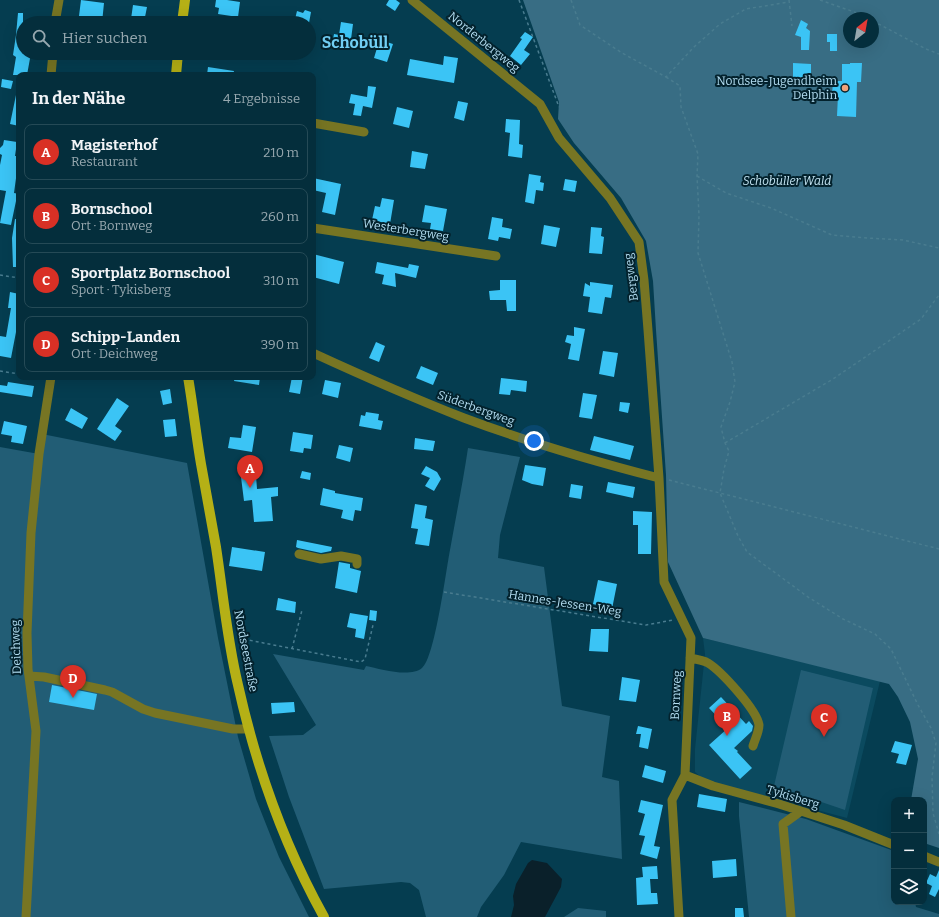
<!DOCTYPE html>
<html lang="de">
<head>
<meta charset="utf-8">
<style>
  :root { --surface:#042e3c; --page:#0d3643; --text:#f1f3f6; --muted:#97a8af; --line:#254a56; --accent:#d93025 }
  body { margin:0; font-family:Bitter,serif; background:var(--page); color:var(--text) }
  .controls { position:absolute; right:12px; bottom:12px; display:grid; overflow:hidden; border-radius:8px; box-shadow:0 4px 16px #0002 }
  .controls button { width:36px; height:36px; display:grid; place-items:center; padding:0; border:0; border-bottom:1px solid var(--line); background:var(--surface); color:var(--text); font:20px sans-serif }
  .compass { position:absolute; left:843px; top:12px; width:36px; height:36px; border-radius:50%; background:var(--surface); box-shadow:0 4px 16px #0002; rotate:31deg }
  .you { position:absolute; left:534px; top:441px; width:14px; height:14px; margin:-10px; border:3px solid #fff; border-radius:50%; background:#1a73e8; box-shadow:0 0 0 6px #1a73e833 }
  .badge { display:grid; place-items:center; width:26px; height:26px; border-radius:50%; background:var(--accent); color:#fff; font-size:13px; font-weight:700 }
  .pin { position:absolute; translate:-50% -33px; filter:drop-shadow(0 1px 2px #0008) }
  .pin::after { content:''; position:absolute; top:21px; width:14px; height:12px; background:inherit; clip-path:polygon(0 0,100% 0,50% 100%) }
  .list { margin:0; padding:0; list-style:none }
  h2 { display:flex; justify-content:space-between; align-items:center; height:52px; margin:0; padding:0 16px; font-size:17px }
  h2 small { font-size:13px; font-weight:400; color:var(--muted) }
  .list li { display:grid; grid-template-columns:26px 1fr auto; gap:12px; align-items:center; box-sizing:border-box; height:56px; margin:0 8px 8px; padding:0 8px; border:1px solid var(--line); border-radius:8px }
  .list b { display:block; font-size:15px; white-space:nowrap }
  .list p { margin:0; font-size:13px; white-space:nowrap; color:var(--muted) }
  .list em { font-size:13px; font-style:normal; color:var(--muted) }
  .icon { flex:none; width:22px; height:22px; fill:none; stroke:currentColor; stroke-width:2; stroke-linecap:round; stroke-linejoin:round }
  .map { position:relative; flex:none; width:939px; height:917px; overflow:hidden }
  .search { position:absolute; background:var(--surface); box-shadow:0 4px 16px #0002; left:16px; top:16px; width:300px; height:44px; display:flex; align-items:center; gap:10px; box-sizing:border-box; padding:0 14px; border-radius:22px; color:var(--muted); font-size:15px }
  .panel { position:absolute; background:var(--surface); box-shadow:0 4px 16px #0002; left:16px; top:72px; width:300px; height:308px; border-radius:8px }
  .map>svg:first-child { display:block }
  .built { fill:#0b4a5f }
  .green { fill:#225d75 }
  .forest { fill:#386d84; fill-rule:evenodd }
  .water { fill:#0a202a }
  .building { fill:#3bc4f5 }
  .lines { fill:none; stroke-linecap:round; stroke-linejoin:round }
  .path { stroke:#497c8f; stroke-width:1.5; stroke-dasharray:3 3; stroke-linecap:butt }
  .minor { stroke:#777523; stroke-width:9 }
  .major { stroke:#b5b016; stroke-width:10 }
  .poi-dot { fill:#f0a27a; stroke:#03222d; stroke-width:1.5 }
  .labels { text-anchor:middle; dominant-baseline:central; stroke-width:4; stroke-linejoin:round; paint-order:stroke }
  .street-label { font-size:12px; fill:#b3ddf1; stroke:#03222d }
  .poi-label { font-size:12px; fill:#b3ddf1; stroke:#03222d; text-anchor:end }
  .park-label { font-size:12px; font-style:italic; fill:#c4e4f2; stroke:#03222d }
  .district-label { font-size:16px; font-weight:bold; fill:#71cef4; stroke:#03222d }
</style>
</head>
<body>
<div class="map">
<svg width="939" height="917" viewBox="0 0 939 917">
  <rect width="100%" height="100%" fill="#053d50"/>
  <path class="built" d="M703,638L880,681L847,818L718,784L702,778L695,772V749L705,654Z"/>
  <path class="green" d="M42,434L187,463L218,638L238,737L256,799L279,857L309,917H0V447L39,454Z
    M468,448L520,457L500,535L498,558L544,567L562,706L610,716L602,777L619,781L622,859L521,842L504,875L481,907L477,917H426L419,890L410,883L401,882L324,889L289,797L269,736L303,735L316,725L273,654L364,670L366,666C380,669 410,678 422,668C435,658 446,570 450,550C456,516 463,482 468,448Z
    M801,670L873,688L845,810L774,786Z
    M739,802L806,819L894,851V902H915L916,907L939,914V917H749L739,816Z
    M578,908L606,911V917H564Z"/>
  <path class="forest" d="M523,0H939V848L924,843V800H911L918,759L910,722L898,697L889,684L703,638L668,562L666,475L656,330L653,281L646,241L621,198L574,143L558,119L559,102ZM849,18H873V42H849Z"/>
  <path class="water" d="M532,860L547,863L562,879L561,887L545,917H511L514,905L513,896L516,884L528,863Z"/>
  <path class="building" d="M81,0L104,3L102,23H90L91,18L79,16Z
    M216,0H227L240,2L238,17L218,14L219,8L215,7Z
    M389,0H396L400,3L395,11L386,5Z
    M133,5L147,7L144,22L131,19Z
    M305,10L311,12L309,23H294L297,11L303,13Z
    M18,13H23V53H31L27,75H13L16,57L13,55L16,35Z
    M801,20L808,24L806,28L810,31L809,50H801V37L795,35Z
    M341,22L353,24L350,47L332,44L334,34L339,35Z
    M525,32L533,37L524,50L530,54L521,65L510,56L522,39L520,38Z
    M827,34H837V51H830V42H827Z
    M374,38L393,44L387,62L374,58L377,48L371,46Z
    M444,56L458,58L454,83L407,75L410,59L443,65Z
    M793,63L811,64V77H793Z
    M850,63H862L861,82H857L856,117L837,116L838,95H832L833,81H842V64H850Z
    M208,67L234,71L233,75H207Z
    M2,79L13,81L11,89L1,87Z
    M368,86L376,87L372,108L363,106L361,116L353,115L355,104L349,103L351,94L367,97Z
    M16,95H19V126L10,124Z
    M458,101L468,103L464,121L454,118Z
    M397,107L413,111L409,128L393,124Z
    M506,119L520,120L519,144L523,145L522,158L508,156L510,133L505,132Z
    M4,140L17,142L15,156H19L14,193L19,194V201H16L11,225L0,223L6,191L0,190V165L2,155L0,154V148L3,145Z
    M412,151L428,154L425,169L410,167Z
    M529,174L541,176L540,182L544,183L543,191L536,190L534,204L525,202Z
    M313,178L341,184L335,215L322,212L326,193L313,190Z
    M565,179L577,181L575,192L563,190Z
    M382,198L394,200L390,224L372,220L375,206L380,207Z
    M425,205L447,209L443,231L430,229L431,223L422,222Z
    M492,217L503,219L502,227L512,229L510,239L499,237L498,241L488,239Z
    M15,219H19V267H13L12,238Z
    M544,225L560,228L556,247L541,244Z
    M591,227L602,228L601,236L604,237L602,254L589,253Z
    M313,254L344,262L339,284L313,277Z
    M377,262L408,268L409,264L419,266L416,278L395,273L396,287L382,284L384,275L375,273Z
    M500,280H516V311H507L506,300H490L489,291L500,290Z
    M590,282L613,285L611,298L605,297L602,314L588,312L590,297L583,296L585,283L590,286Z
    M10,292L19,294V332H16L11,358L0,356V336L6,337L11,308H8Z
    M574,327L585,329L579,361L568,359L571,344L565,342L567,335L574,336Z
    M376,342L385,346L379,362L369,358Z
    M603,351L618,353L614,377L599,374Z
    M421,366L438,373L433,385L416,378Z
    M235,377H260L259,385L234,381Z
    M292,377H303L300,394L289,392Z
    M501,378L527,381L526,392L511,390L510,395L499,394Z
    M325,380L341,383L338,398L322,394Z
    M8,382L34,386L32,397L0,392V385L7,386Z
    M170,389L172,403L163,405L160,391Z
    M583,393L597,395L592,419L579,417Z
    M117,398L129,406L115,426L122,431L115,441L97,429Z
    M620,402L630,403L628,413L619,411Z
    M71,408L88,418L82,429L65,420Z
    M366,412L379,414L378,420L383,421L381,430L359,426L361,415L365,416Z
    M175,419L177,436L165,437L163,420Z
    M4,421L27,426L23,444L11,442L12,436L1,434Z
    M243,425L256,427L252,452L228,448L230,437L241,438Z
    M293,432L313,435L311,449L304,448L303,453L290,451Z
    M594,436L634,446L630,460L590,450Z
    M415,438L435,441L433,451L414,449Z
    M339,445L353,448L350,462L336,458Z
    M525,465L546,468L543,486L532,484L522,480Z
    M426,466L437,472L441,479L434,491L425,486L430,478L421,474Z
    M302,471L311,473L310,480L300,478Z
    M256,476L257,489L278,487V496L271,497L273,521L254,522L252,500L244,501L241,477Z
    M608,482L635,487L633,498L606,492Z
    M571,484L583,486L581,499L569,497Z
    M323,488L335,491V493L363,498L361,511L355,510L353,521L341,518L343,510L320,505Z
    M415,504L427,506L425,518L433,520L429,546L415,544L418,529L411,528Z
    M633,511L652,512L651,554H638V525H633Z
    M297,540L332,547L331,551L321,553L298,548L296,547Z
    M232,547L265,552L262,571L229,566Z
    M339,562L350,564V568L361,571L357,593L335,588Z
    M598,580L617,584L612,609L593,604Z
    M278,598L296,602L295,613L276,610Z
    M370,610L377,611L376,621L369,620Z
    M350,613L368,616L364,639L355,637L356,629L347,627Z
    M591,629H609L608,652L589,651Z
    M622,677L640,680L636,702L619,700Z
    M52,685L97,694L94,710L49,702Z
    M721,697L746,724L749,721L753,726L752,731L734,748L738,751L737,752L752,768L740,779L709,745L728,728L709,708Z
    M294,702L295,712L272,714L271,703Z
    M638,726L652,729L648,749L639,747L641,734H636Z
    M895,741L912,745L906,765L896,763L899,754L891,752Z
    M645,765L666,771L663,783L642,777Z
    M699,794L727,799L725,812L697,807Z
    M641,800L663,805L654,846L660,847L657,859L640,854L645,836L639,835L645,814L638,812Z
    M736,859L737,876L713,878L712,861Z
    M657,866L658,879H650L651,893H657L658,904L637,905L636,878L643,877L642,867Z
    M939,870V889L935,897L929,894L932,886L926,883L930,874L936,877Z
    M735,908H743L744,917H735Z"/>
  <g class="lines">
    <path class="path" d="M519,0L559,107
      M571,0L580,25L622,53L666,77L694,47L720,24L746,9L789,2
      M789,0L792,26
      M820,0L860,14L867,18
      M873,21L926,49L939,54
      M666,77L680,86L681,107L698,154L697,176L699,215L698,253L732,362L735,382L730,402L721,427L725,443L729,451L724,469L720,493L738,536L747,552L808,597L843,619L875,634L891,649L918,705L931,728L936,743L932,777L933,813L939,834
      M697,176L726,193L771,208L832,235L867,238L903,240L939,248
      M0,275L19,278
      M0,371L19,374
      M725,443L833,379L921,319L939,295
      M669,480L939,549
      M444,592L646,625L673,620
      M238,638L361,662L365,659L373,625
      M292,649L302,610"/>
    <path class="minor" d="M412,0L540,104L559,138L610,198L639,242L644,280L648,330L659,478L664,582L691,638L685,775L672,800L679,917
      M55,23L59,0
      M51,75L53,53
      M313,123L364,132
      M313,228L496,256
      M313,353C363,376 413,398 464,418C528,442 593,461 659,478
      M299,554L321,559L341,556L357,559V564
      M690,658C696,659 703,660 708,663C721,671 757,710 759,725C759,732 755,739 753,746
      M29,676L44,677L105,690L112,692L143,709L155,713L233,729H249
      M685,775L713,786L779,804L801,811L844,825L894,845
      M924,856L939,862
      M26,917L36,731L28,669L27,633L31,533L39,454L51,377
      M791,917L783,824L801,811"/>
    <path class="major" d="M182,23L185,0
      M176,75L178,53
      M188,377C193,406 196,435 201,464C206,492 211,520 216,547C223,593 227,640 238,685C256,766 284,845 324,917"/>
  </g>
  <circle class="poi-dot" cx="845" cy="88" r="4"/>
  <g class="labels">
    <g class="street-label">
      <text transform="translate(484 42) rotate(39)">Norderbergweg</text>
      <text transform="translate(406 230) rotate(9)">Westerbergweg</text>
      <text transform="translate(631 277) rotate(-97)">Bergweg</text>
      <text transform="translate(476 408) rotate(20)">Süderbergweg</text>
      <text transform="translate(565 603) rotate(9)">Hannes-Jessen-Weg</text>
      <text transform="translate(16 647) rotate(-92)">Deichweg</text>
      <text transform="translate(246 651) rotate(79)">Nordseestraße</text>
      <text transform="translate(676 695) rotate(-87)">Bornweg</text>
      <text transform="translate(793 797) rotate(17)">Tykisberg</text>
    </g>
    <g class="poi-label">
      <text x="837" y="81">Nordsee-Jugendheim<tspan x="837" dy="14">Delphin</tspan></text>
    </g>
    <g class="park-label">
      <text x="787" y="181">Schobüller Wald</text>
    </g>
    <g class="district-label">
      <text x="355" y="42">Schobüll</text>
    </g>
  </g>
</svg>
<div class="controls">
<button>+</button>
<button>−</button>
<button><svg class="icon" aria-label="layers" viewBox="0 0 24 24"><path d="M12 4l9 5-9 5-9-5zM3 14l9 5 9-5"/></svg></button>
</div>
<svg class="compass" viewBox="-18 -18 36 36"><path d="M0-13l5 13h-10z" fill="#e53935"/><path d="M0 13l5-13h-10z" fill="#97a8af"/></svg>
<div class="you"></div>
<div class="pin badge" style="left:250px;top:488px">A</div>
<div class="pin badge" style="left:727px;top:736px">B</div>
<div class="pin badge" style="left:824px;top:737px">C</div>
<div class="pin badge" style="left:73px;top:698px">D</div>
<div class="search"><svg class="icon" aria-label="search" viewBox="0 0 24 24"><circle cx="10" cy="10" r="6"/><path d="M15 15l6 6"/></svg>Hier suchen</div>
<section class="panel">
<h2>In der Nähe<small>4 Ergebnisse</small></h2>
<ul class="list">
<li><span class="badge">A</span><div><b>Magisterhof</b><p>Restaurant</p></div><em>210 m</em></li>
<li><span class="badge">B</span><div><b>Bornschool</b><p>Ort · Bornweg</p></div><em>260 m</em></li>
<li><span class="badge">C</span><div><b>Sportplatz Bornschool</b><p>Sport · Tykisberg</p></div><em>310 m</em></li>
<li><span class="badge">D</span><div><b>Schipp-Landen</b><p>Ort · Deichweg</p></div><em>390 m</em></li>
</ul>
</section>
</div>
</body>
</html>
